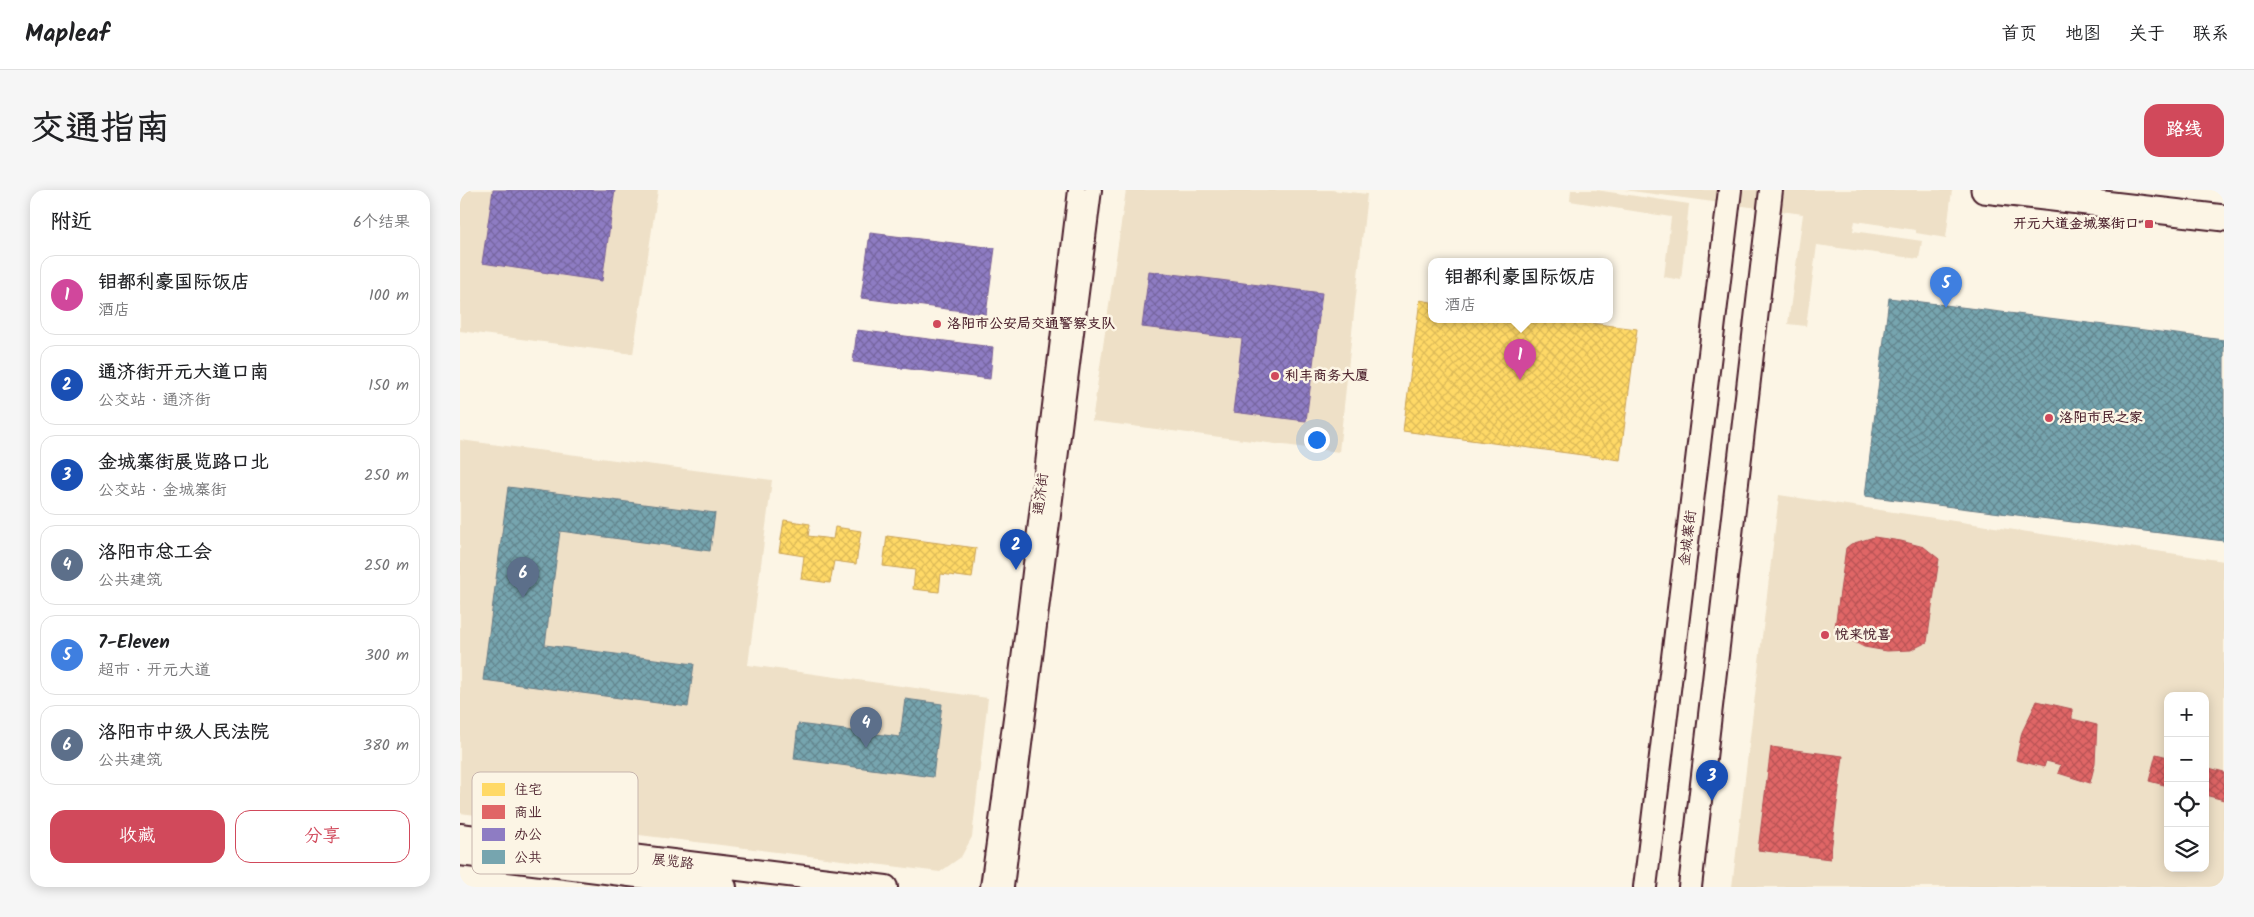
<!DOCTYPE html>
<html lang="zh">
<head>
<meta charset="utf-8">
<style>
  :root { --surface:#fff; --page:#f6f6f6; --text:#202124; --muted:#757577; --line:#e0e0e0; --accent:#d1495b }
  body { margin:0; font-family:Kalam,"LXGW WenKai TC",sans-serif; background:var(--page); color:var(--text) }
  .controls { position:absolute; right:15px; bottom:15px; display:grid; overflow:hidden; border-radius:10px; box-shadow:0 2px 12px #0003 }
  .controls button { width:45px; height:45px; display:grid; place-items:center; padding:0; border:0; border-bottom:1px solid var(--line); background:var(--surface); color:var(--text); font:25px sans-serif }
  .you { position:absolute; left:856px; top:249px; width:18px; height:18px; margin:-12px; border:4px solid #fff; border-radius:50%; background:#1a73e8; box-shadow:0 0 0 8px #1a73e833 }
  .badge { display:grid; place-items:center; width:32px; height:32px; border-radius:50%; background:var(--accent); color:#fff; font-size:16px; font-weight:700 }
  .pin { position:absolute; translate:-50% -41px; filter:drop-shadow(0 1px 2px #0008) }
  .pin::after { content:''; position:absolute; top:26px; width:18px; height:15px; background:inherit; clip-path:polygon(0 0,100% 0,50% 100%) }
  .popup { position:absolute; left:968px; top:68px; width:185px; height:65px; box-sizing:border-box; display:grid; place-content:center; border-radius:10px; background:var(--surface); filter:drop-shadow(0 1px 4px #0005); font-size:16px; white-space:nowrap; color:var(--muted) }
  .popup b { font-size:19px; color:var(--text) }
  .popup::after { content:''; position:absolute; left:50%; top:100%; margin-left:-10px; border:10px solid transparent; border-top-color:var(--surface) }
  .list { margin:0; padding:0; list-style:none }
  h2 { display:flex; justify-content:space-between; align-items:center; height:65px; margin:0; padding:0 20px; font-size:21px }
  h2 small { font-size:16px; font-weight:400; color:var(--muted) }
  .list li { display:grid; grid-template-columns:32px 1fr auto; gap:15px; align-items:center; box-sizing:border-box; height:80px; margin:0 10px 10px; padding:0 10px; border:1px solid var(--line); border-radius:15px }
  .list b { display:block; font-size:19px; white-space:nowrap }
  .list p { margin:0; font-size:16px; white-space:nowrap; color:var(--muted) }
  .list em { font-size:16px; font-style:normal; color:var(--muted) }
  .actions { display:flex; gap:10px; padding:15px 20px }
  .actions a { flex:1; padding:11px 0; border:1px solid var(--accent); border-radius:15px; text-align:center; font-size:18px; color:var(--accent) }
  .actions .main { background:var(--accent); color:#fff }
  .icon { flex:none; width:28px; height:28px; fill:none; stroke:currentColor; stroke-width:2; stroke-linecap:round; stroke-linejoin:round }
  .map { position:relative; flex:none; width:1764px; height:697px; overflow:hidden; border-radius:15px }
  header { display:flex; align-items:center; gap:30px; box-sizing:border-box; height:70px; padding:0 25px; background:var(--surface); border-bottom:1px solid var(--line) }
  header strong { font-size:24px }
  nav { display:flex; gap:28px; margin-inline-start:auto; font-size:18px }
  .intro { display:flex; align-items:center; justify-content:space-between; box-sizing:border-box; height:120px; padding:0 30px }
  h1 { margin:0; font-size:35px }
  .button { padding:12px 22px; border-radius:15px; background:var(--accent); color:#fff; font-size:18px; font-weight:700 }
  main { display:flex; gap:30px; padding:0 30px }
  aside { flex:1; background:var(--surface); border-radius:15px; box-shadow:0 2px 12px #0003 }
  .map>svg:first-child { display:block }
  .built { fill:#eee0c7; fill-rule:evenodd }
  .homes { fill:url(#homes-cross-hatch); stroke:#c9a154 }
  .shops { fill:url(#shops-cross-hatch); stroke:#b35154 }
  .offices { fill:url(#offices-cross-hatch); stroke:#7a6095 }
  .public { fill:url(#public-cross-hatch); stroke:#697d87 }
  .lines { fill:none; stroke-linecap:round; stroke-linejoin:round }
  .street-casing { stroke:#4a1f2b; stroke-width:20 }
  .secondary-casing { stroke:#4a1f2b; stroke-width:26 }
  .primary-casing { stroke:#4a1f2b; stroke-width:29 }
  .street { stroke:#fcf5e5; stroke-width:16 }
  .secondary { stroke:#fcf5e5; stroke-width:22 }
  .primary { stroke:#fcf5e5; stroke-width:25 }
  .poi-dot { fill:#d1495b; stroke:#fcf5e5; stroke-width:2 }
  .labels { text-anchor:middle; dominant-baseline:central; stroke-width:5; stroke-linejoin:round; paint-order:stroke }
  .poi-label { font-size:14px; font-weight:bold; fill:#4a1f2b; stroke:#fcf5e5; text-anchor:start }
  .street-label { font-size:14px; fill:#4a1f2b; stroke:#fcf5e5 }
  .key { fill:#fcf5e5; stroke:#c7b5ad; stroke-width:1 }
  .key-label { font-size:14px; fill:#4a1f2b }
</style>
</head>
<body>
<header>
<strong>Mapleaf</strong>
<nav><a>首页</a><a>地图</a><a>关于</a><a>联系</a></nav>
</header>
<div class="intro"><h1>交通指南</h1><a class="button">路线</a></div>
<main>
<aside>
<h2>附近<small>6个结果</small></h2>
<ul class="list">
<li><span class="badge" style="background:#d1479c">1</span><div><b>钼都利豪国际饭店</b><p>酒店</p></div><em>100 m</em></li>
<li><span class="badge" style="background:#1a4fb4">2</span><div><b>通济街开元大道口南</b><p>公交站 · 通济街</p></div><em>150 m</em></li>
<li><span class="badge" style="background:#1a4fb4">3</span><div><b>金城寨街展览路口北</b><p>公交站 · 金城寨街</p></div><em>250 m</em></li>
<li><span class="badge" style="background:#5c6f8a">4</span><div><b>洛阳市总工会</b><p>公共建筑</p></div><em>250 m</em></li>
<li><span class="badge" style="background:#3f7fe0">5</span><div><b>7-Eleven</b><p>超市 · 开元大道</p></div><em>300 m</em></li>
<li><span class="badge" style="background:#5c6f8a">6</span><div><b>洛阳市中级人民法院</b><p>公共建筑</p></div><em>380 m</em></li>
</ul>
<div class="actions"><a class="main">收藏</a><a>分享</a></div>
</aside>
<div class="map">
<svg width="1764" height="697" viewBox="0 0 1764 697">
  <defs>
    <pattern id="homes-cross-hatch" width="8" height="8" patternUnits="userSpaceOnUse" patternTransform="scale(1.25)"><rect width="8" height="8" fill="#ffd966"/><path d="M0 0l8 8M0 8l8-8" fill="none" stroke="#dcba59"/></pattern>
    <pattern id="shops-cross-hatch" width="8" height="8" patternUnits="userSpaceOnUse" patternTransform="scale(1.25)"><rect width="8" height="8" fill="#e06666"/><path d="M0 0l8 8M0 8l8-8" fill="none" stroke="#b85354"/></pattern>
    <pattern id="offices-cross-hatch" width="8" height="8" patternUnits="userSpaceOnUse" patternTransform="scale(1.25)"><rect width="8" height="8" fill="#8e7cc3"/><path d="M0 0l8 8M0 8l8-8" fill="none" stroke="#76659f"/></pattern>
    <pattern id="public-cross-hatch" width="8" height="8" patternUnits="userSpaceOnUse" patternTransform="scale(1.25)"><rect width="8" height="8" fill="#76a5af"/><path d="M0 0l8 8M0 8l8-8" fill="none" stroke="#63868f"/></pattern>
  </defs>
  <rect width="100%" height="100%" fill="#fcf5e5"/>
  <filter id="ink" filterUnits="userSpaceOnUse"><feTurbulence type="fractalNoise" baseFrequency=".02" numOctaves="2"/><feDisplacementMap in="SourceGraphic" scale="10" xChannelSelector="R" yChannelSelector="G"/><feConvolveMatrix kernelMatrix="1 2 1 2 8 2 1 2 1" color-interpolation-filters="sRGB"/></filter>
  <g filter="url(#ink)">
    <path class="built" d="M0,0H198L173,164L0,141Z
      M666,0H871L907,4L879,262L632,231Z
      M1111,0H1136L1229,14L1221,90L1204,87L1211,27L1110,11Z
      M1164,0H1492L1486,48L1456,43V40L1395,31L1393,41L1462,51L1459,69L1357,55L1346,136L1328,134L1343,24Z
      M0,250L312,290L288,475L528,508L512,647L501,667L480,682L0,623Z
      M1319,305L1764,371V697H1272ZM1708,506H1745V678H1708Z"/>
    <path class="homes" d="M960,110L971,112V129H1099L1177,139L1160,270L943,241Z
      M324,330L350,334L348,346L373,349L375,337L401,341L396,374L374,371L370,393L341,389L344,366L319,362Z
      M427,346L516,358L512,388L481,384L479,402L453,399L455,380L423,376Z"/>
    <path class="shops" d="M1414,347L1441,351L1464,357L1479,369L1467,452L1451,460L1427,461L1404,457L1385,447L1375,437L1386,358L1391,354Z
      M1577,511L1612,519V529L1637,535L1635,573L1630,593L1598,583L1601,575L1586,571L1584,577L1556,570L1562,542Z
      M1311,557L1383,566L1370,669L1298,660Z
      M1696,564L1708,567V596L1689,591Z
      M1745,577L1764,582V610L1745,605Z"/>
    <path class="offices" d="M33,0H155L142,91L22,73Z
      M410,43L535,58L526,124L401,108Z
      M689,81L862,103L846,231L773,222L782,149L682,137Z
      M397,140L533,157L530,189L393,172Z"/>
    <path class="public" d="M1429,108L1764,150V351L1405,306Z
      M48,297L255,323L250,361L100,341L85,455L234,474L228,517L23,490Z
      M445,509L482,514L473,587L334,569L338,534L440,547Z"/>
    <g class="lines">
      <g class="street-casing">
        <path id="street" d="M529,697L565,432L617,0
          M545,697L633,0"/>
      </g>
      <g class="secondary-casing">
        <path id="secondary" d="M0,645L426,697
          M0,664L265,697
          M1185,697L1270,0
          M1230,697L1311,0"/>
      </g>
      <g class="primary-casing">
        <path id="primary" d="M1524,0L1764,28"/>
      </g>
      <use href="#street" class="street"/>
      <use href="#secondary" class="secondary"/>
      <use href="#primary" class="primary"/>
    </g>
  </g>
  <g class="poi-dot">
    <rect x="1684" y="29" width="10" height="10" rx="2.5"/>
    <circle cx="477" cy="134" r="5"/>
    <circle cx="815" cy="186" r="5"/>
    <circle cx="1589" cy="228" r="5"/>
    <circle cx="1365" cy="445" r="5"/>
  </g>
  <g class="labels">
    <g class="poi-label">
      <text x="1679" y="34" text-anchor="end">开元大道金城寨街口</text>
      <text x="487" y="134">洛阳市公安局交通警察支队</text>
      <text x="825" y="186">利丰商务大厦</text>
      <text x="1599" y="228">洛阳市民之家</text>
      <text x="1375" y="445">悦来悦喜</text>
    </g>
    <g class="street-label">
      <text transform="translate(581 304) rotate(-83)">通济街</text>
      <text transform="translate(1228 348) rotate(-83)">金城寨街</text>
      <text transform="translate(213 672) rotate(7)">展览路</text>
    </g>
  </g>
  <rect x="12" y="582" width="166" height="102" rx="8" class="key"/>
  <rect x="22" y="593" width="23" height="13" fill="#ffd966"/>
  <rect x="22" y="615" width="23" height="14" fill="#e06666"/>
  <rect x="22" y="638" width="23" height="13" fill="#8e7cc3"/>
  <rect x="22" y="660" width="23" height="14" fill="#76a5af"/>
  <g class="key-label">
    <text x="54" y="604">住宅</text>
    <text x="54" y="627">商业</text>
    <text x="54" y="649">办公</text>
    <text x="54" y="672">公共</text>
  </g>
</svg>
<div class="controls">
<button>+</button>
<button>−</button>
<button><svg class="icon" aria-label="locate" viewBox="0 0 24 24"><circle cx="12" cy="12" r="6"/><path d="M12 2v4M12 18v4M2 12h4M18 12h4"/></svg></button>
<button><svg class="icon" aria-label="layers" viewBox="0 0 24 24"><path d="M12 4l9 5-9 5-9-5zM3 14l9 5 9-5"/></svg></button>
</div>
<div class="you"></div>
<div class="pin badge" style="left:1060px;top:190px;background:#d1479c">1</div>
<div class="popup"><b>钼都利豪国际饭店</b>酒店</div>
<div class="pin badge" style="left:556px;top:380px;background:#1a4fb4">2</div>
<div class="pin badge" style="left:1252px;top:611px;background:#1a4fb4">3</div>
<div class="pin badge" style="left:406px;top:558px;background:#5c6f8a">4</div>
<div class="pin badge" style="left:1486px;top:118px;background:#3f7fe0">5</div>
<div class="pin badge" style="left:63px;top:408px;background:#5c6f8a">6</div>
</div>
</main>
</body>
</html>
